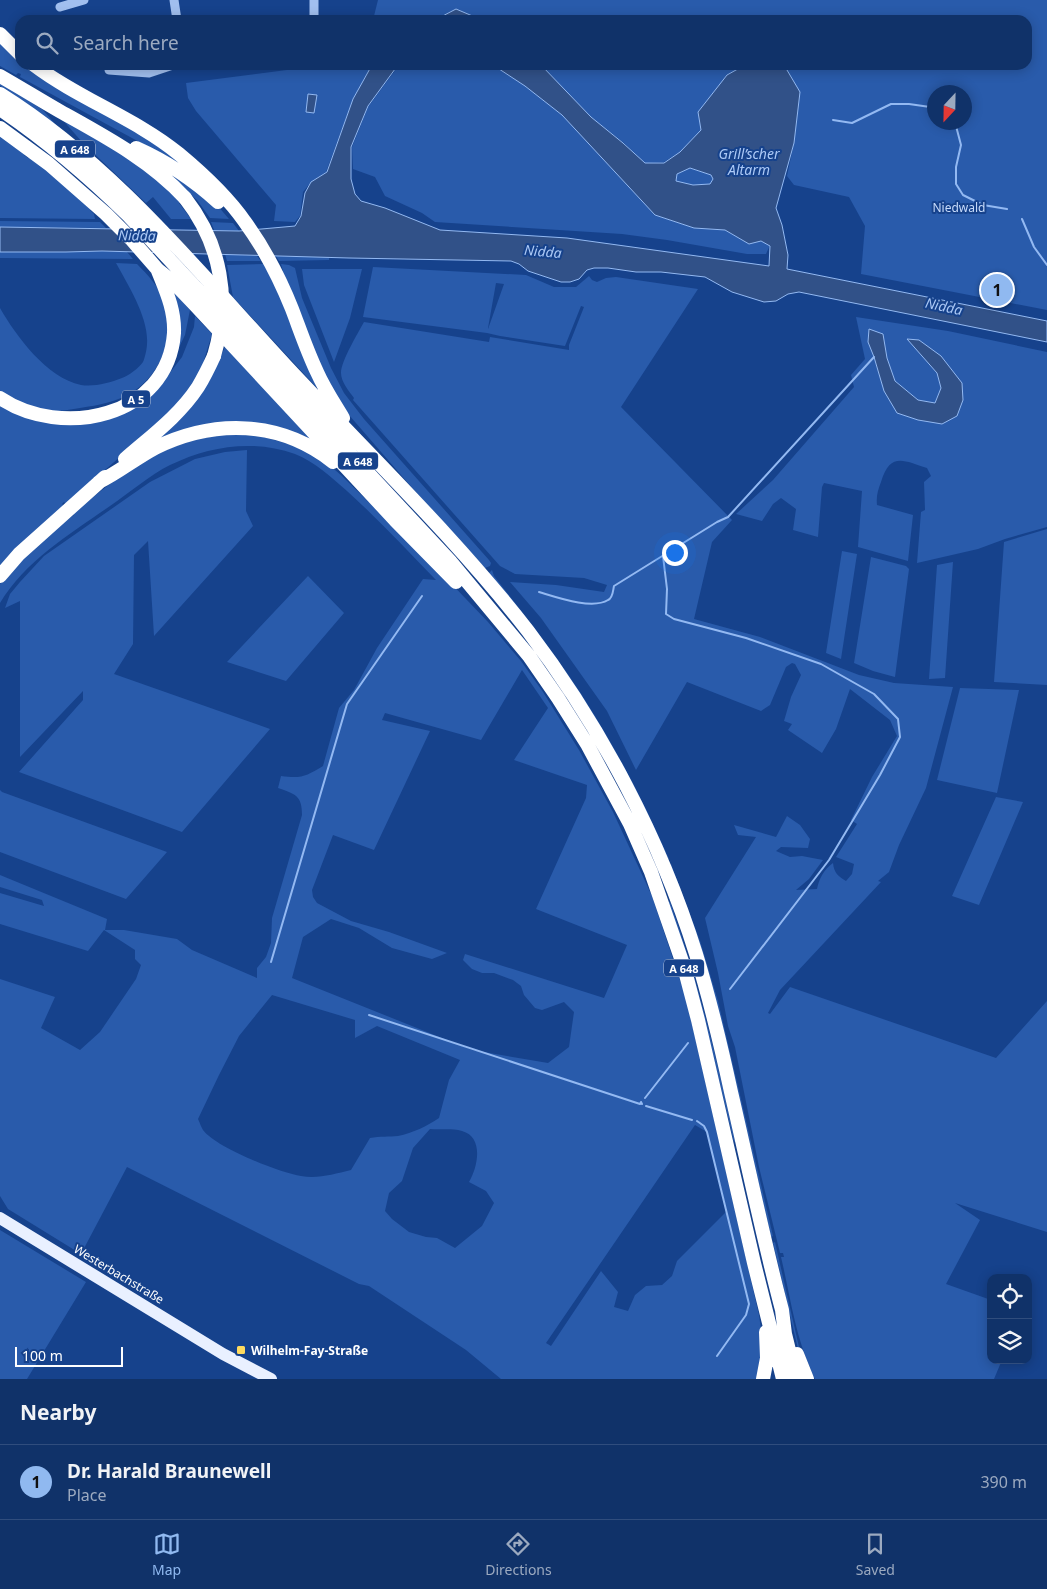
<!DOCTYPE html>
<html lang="en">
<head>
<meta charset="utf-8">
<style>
  :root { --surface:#103269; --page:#1e3e71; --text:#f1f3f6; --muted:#9caac0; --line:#304d7d; --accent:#90b9f0 }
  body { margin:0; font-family:"Noto Sans",sans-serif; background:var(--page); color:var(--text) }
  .controls { position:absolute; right:15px; bottom:15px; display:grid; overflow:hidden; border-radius:10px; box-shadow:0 2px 12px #0003 }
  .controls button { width:45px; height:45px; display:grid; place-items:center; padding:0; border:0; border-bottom:1px solid var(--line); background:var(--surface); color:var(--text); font:25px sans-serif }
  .compass { position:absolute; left:927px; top:85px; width:45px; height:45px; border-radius:50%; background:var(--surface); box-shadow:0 2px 12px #0003; rotate:202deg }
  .scale { position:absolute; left:15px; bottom:12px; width:108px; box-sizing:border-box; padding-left:5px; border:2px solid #fff; border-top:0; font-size:14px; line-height:18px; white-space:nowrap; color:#fff; -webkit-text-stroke:4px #16428c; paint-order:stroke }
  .you { position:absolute; left:674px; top:552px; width:18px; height:18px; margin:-12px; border:4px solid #fff; border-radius:50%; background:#1a73e8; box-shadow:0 0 0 8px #1a73e833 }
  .badge { display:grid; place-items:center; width:32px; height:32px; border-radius:50%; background:var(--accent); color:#111; font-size:16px; font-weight:700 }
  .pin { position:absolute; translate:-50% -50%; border:2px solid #fff; box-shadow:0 1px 5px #0006 }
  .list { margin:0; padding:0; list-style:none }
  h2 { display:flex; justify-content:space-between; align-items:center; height:65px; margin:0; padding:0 20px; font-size:21px }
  h2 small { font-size:16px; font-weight:400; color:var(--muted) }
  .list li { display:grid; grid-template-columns:32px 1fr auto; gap:15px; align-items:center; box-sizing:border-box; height:75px; padding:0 20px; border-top:1px solid var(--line) }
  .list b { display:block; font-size:19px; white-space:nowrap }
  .list p { margin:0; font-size:16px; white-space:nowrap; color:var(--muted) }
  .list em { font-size:16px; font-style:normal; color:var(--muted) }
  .icon { flex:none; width:28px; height:28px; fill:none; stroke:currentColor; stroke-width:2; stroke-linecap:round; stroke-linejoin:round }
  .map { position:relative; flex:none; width:1047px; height:1379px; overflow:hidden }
  .search { position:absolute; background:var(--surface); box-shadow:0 2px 12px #0003; left:15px; right:15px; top:15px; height:55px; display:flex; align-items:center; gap:12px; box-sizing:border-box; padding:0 18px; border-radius:15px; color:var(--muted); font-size:19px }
  .sheet { height:140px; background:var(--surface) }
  nav { display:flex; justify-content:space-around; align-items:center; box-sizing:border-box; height:70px; border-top:1px solid var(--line); background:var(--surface); font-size:14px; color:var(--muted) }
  nav a { display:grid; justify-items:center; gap:2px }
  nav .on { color:var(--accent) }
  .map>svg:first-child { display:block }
  .green { fill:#295bab; fill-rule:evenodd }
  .water { fill:#315188; stroke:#93b9f2; fill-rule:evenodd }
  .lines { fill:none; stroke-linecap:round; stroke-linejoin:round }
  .stream { stroke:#93b9f2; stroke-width:2 }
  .minor { stroke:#a1bfef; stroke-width:9 }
  .major { stroke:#e9f0ff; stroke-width:12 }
  .highway { stroke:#fff; stroke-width:14 }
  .highway-bridge { stroke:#fff; stroke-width:14 }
  .poi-dot { fill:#ffdb5f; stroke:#16428c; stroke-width:2 }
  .labels { text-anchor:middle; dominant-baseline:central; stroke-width:4; stroke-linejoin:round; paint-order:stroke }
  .shield { fill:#16428c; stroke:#b9c6dc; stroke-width:1 }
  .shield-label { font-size:11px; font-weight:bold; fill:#fff }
  .park-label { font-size:12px; fill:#c7dbfb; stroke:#16428c }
  .street-label { font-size:12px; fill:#fff; stroke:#16428c }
  .poi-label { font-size:12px; font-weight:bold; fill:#fff; stroke:#16428c; text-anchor:start }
  .water-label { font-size:14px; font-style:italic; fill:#acc9f6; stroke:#16428c }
</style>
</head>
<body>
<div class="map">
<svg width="1047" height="1379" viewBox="0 0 1047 1379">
  <rect width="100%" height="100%" fill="#16428c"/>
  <path class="green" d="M378,0H1047V310L861,274L865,226L849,197L794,185L787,176L794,143L800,93L784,65H1027V20H483L456,9L434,20H373ZM934,92H964V122H934Z
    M0,38L20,58V65H29L135,129L198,174L20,77L21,74L18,73L16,75L0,66Z
    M363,65H372L353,99L326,172L311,182L303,192L300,216L295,222L274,221L276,205L196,111L188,98L186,83L302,68H362Z
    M399,65H493L525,86L562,115L655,215L694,228L725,230L749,244L761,241L770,245L766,254H747L667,240L622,234L435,222L422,213L385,196L375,177L353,169L352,147L368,107Z
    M541,65H744L727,75L698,112L701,130L680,152L664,162L645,163L624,143L591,117Z
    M0,82L43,110L56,125L0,86Z
    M60,117L132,161L147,171L181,201L179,203L191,219H171L153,197L146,203L83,143Z
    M0,134L26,152L24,155L28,158L30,156L91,209L90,210L94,214L95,219L0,218Z
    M136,150L217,205L229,219L210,218L197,200Z
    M689,168L711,175L713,179L710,184L693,185L675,181L677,174Z
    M0,221L100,222L106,228L0,227Z
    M211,222L233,223L239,231L214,230Z
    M102,251L127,252L133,259L0,258V252H66Z
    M225,254L257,256L261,261H227Z
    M276,256L329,257V260L279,261Z
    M116,263L137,264C148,275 158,286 164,300C176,333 162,373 134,391C117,402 99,405 80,408C67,410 51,413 38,411C28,409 10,397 0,393V308C16,336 47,378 81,385C94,387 109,383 122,378C128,376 139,368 143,362C145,358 147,348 147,344C149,318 128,285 116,263Z
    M264,264L268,271L329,401L233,297L227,265Z
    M281,264L289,265L295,268L302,298L331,368L344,393L364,419L489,560L491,563L490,566L485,568L414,490L349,415L319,367L281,272L283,271Z
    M373,267L526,275L554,287H576L589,276L592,280L597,282L606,278L616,277L698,289L621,407L732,520L712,542L694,619L760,637L859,675L894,683L953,687L926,788L899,845L889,872L878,881L881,882L780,990L768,1013L770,1014L790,987L996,1058L1047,1001V1232L955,1203L980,1220L946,1284L991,1300V1360H1002L994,1379H815L810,1371L811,1370C795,1335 790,1295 781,1257H784L783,1253H780L759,1167L735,1047L728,1026L718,973L705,918L756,837L738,835L734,825L776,837L787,816L800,825L810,839L808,848L781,847L776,851L790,857L802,856L823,860L809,879L796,890L817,889C819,879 824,869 833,863C834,873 838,876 846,881L852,874L854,864L836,857L857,824L851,820L872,777L897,736L890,720L850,689L836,729L822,753L788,730L792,724L784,721L791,697L801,675L795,664L792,663L786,667L770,705L761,711L687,682L636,770L607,711L541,618L510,582L556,585L604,592L607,585L584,578L515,574L500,566L353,400L354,398C349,391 341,382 341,373C341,361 358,333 364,322L489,342L490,337L569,350V345L584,307L581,306L565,346L500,336L487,333L363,317ZM496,283L504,284L488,329V328Z
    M302,269H362L350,318L334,362L304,285Z
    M169,287L190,310L185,335L172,362Z
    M195,316L212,334L204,360L206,361L185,397L137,442L66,504L64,502L62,504L64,506L0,567V403L65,423L147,394L169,374L182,357L194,327Z
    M856,317L948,331L1047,352V527L1005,539L978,549L917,563L921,512L925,510L924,482L931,476L927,468C903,460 890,452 881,482C878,490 876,496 877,505L913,515L908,561L858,547L862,491L824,483L822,487L818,537L793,530L796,509L781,498L773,504L762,521L736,514L773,480L854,387L851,375L865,359ZM883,334L887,358L895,381L918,400L935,403L941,388L937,373L920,355L963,400L897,413L878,371L874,357L868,342Z
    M225,347L318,447L243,424L143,451L217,364Z
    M223,434L260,436L299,447L327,463L342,476L445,577L488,622L521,661L543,692L579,750L613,812L652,896L686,998L759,1315L764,1350L759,1379H501L466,1350L369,1286L359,1284L127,1167L81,1254L8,1209L0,1196V979L55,997L41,1028L80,1050L100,1032L136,979L141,965L135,959V950L104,930L88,951L0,924V893L44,906L42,900L0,887V875L107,919L105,930H124L177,939L192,950L257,978V968L266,957L271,943L272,918L302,815C302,795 295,794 278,788L281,776C302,779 306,776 323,766L339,708L354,690L377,648L423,579L436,580C407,550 378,519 347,491C331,477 315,462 295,454C253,439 209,446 170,465C150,475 129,493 110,506C70,534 26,560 0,603V584L7,575L55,528L74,515L73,513C107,486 142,456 185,443C197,439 210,437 223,434ZM522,670L548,708L514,760L587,785L586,798L536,909L627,945L604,998L465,954L463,960L472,969L482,973H494L513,980L521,986L524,995L535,1008L542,1010L564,1002L574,1012L569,1047L548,1063L472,1050L292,978L303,937L331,919L359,928L392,948L432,959L447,953L389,932L351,921L317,903L313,897L312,890L333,835L374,850L430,731L382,720L385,713L481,740ZM272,995L355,1020V1038L377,1026L460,1060L449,1080L439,1118C427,1126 413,1133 398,1136C389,1137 380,1136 370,1138L351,1170C334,1174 318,1179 301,1176C280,1173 215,1147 203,1130C201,1127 200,1123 198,1119L219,1075L239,1036ZM695,1125L707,1132L727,1211L677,1261L672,1276L662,1285L646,1286L635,1295L628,1311L614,1307L618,1292L601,1271L551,1346L546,1343ZM430,1129C440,1130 452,1128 462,1131C484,1137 478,1167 469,1182L486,1191L494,1203L482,1226L455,1248L437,1238L426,1237L409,1232L392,1219L385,1211L389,1193L402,1181L413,1148Z
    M247,450L246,511L253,526L154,636L148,541L134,555L133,644L114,674L270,729L182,832L19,772L83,700V691L20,757V601L5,608L10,594L20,582L44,556L150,482L195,459L225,452Z
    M1047,529V685L994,682L1004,542Z
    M842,551L857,554L841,659L826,653Z
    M871,557L906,566L909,569L895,677L873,671L854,663Z
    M953,562L945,678L929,679L937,565Z
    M492,570L494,576C518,607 543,638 565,670C606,729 640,793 669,859L667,860L664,851L489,573Z
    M308,576L344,613L286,681L227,662Z
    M960,688L1019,690L997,793L937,780Z
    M0,790L2,792L167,852L126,899L0,852Z
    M996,797L1023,802L979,905L952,896Z
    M671,864L700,941L718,1001L773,1236L771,1237L742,1111L669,865Z
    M668,902H670C698,980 717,1060 735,1141L734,1142L702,1010Z
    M0,1230L86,1282L27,1379H0Z
    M775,1242L799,1347L807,1368L798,1349L773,1243Z"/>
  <path class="water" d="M456,9L482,20H435Z
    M372,65H398L368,106L351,147V179L355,194L361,201L385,208L440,230L567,238L769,266L770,246L761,241L749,244L725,230L694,228L655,215L562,115L525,86L493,65H541L591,117L623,143L645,163H664L680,152L701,130L698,112L727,75L745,65H784L800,92L794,143L776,208L782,225L788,255L787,269L1047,321V342L799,292L788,294L776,301L764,302L732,292L705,277L661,272H636L608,268H594L587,270L579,279L570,282H561L528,271L519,264L511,261L349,258L102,251L66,252H0V227L239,231L295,226L301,216L305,193L311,182L327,172L353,99ZM690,168L711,175L713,179L710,184L693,185L676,181L677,174Z
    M308,94L317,95L314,113L306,112Z
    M869,329L883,334L887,358L895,381L918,400L935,403L941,388L937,373L907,339L919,340L941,356L962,383L963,400L957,416L942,424L918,420L897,413L884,391L874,357L868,342Z"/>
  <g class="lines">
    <path class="stream" d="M833,120L852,123L891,104H909L930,107L934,109
      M953,122L956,126L961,145L956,167V184L963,195L983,205L1007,209
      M1022,219L1034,247L1047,265
      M663,556L667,589L666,614L674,619L746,638L821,664L874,694L898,719L900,737L880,775L829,860L730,989
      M539,592C556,597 592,610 608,600C613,598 613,590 614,586L717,522L728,517L874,357
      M271,962L347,704L422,596
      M369,1015L640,1104L641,1102L642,1104
      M645,1098L688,1043
      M646,1106L692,1120
      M697,1121L704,1126L707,1132L749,1304L746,1315L717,1356"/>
    <path class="minor" d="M174,0L177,20
      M60,7L84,0
      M314,20V0
      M109,70L149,73L173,65"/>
    <path class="major" d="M0,1218L223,1354L271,1379"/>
    <path class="highway" d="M0,34L20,54
      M34,65C79,99 135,118 179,154C203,174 227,196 245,222C264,248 280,279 292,309C300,330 307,351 317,372C324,388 334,403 343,418
      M0,76C21,88 42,101 63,113C106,137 151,161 185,198
      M0,94C112,164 197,270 286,366C367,453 455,537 528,631C601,727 660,839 696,954C710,1000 721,1046 731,1092C748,1165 763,1238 782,1310L785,1334L796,1379
      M0,109C46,140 88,176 128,215L450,561L529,656L558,698L587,744L630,824L651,872L684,967L698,1020L754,1263L783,1379
      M0,128L49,164L106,214L131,239L158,270L174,283L196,306L395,520L456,582
      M136,148C165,161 194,180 218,202
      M0,398C61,439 168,418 174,333C175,310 166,291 158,271
      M125,459C150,437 179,416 198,387C204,377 209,367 214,356
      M99,482C119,472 136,458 155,448C214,419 280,420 333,462
      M0,576L19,554L105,477
      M797,1354L807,1379
      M763,1379L767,1358L766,1332"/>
    <path class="highway-bridge" d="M185,198C221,244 231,300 214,356"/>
  </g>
  <rect class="poi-dot" x="236" y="1345" width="10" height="10" rx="2.5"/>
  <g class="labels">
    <g class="shield">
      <rect x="55" y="140.5" width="40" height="17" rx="4"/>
      <rect x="122" y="390.5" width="28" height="17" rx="4"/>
      <rect x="338" y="452.5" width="40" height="17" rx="4"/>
      <rect x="664" y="959.5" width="40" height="17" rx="4"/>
    </g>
    <g class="shield-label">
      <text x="75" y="149">A 648</text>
      <text x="136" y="399">A 5</text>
      <text x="358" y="461">A 648</text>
      <text x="684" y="968">A 648</text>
    </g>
    <g class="park-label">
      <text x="959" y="207">Niedwald</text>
    </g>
    <g class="street-label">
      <text transform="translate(119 1274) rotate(31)">Westerbachstraße</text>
    </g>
    <g class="poi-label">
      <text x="251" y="1350">Wilhelm-Fay-Straße</text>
    </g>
    <g class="water-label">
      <text x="749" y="153">Grill’scher<tspan x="749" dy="16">Altarm</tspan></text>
      <text transform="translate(137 235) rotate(1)">Nidda</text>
      <text transform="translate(543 251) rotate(5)">Nidda</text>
      <text transform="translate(944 306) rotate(12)">Nidda</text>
    </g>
  </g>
</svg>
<div class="controls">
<button><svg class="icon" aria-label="locate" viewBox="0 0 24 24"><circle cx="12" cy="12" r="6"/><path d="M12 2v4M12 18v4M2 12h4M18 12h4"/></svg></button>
<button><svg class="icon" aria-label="layers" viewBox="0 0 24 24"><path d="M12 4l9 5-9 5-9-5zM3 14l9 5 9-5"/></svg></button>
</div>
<svg class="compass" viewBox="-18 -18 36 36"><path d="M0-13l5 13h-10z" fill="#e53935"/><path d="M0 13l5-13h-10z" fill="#9caac0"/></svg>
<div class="scale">100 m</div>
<div class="you"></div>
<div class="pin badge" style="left:997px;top:290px">1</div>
<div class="search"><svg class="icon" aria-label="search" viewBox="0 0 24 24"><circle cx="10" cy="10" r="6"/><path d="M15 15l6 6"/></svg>Search here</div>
</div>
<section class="sheet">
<h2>Nearby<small></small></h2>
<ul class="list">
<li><span class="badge">1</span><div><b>Dr. Harald Braunewell</b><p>Place</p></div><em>390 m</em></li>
</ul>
</section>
<nav>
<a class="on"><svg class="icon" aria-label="map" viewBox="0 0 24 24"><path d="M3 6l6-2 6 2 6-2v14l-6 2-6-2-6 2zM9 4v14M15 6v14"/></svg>Map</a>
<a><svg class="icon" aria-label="directions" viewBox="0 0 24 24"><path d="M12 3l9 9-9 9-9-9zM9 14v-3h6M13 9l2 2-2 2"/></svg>Directions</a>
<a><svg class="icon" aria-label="saved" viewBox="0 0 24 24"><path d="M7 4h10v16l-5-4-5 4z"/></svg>Saved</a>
</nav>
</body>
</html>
